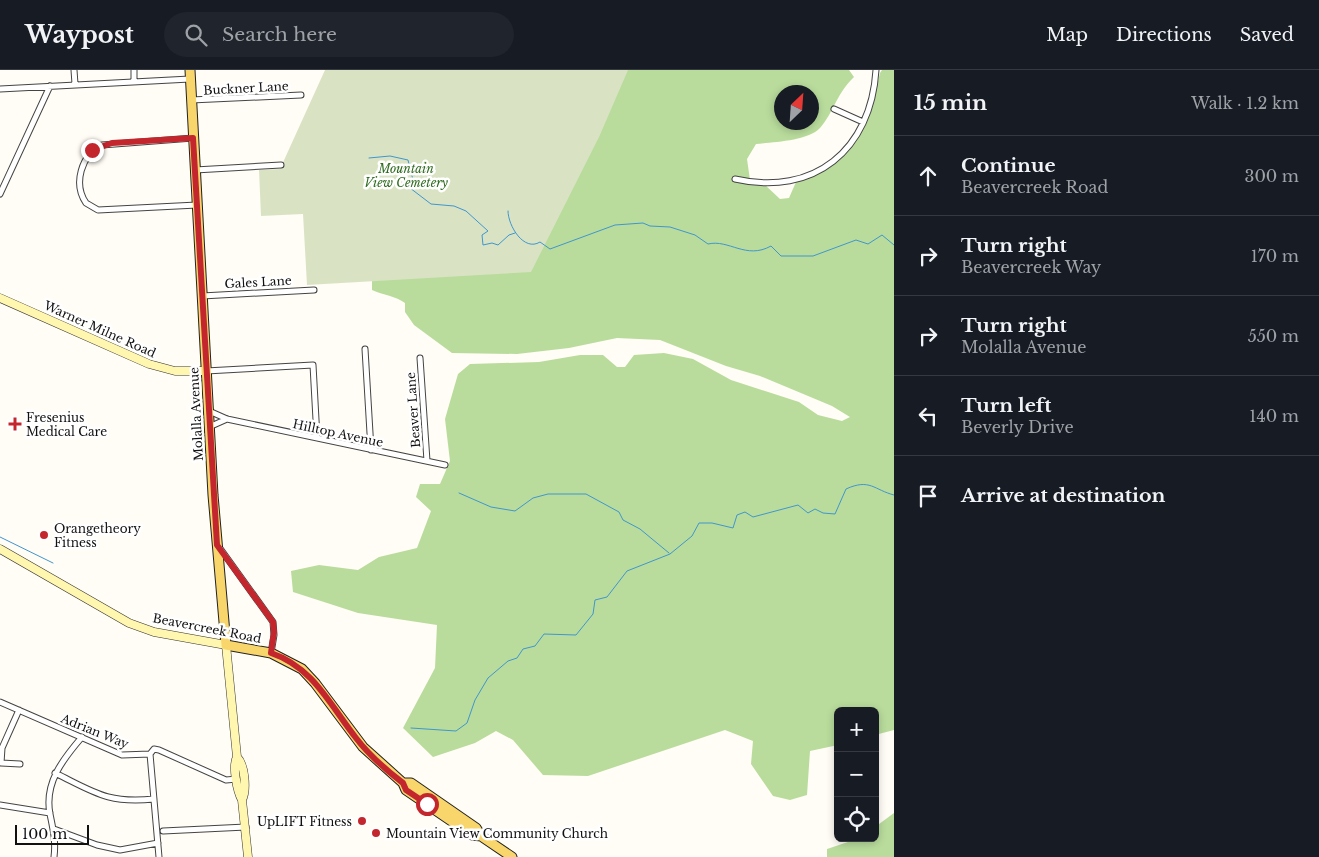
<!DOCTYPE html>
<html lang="en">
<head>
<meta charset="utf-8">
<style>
  :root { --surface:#171b24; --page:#20242c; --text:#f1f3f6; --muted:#9ea1a6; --line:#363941 }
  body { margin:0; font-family:"Libre Baskerville",serif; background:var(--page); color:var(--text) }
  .controls { position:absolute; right:15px; bottom:15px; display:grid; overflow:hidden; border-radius:8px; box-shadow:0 2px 8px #0003 }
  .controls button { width:45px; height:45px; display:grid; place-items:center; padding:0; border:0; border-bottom:1px solid var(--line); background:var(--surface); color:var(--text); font:25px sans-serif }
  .compass { position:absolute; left:774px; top:15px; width:45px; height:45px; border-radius:50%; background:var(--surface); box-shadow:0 2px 8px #0003; rotate:25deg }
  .scale { position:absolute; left:15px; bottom:12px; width:74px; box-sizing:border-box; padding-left:5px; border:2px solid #111; border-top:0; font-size:14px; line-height:18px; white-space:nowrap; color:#111; -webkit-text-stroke:4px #fff; paint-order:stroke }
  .stop { position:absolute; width:15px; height:15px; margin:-11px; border:4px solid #c4262e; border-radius:50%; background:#fff }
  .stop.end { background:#c4262e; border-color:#fff; box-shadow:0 1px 5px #0008 }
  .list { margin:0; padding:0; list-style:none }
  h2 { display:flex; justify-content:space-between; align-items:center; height:65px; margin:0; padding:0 20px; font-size:21px }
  h2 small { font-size:16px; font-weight:400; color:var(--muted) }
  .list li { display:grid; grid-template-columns:32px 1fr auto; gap:15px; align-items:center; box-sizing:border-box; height:80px; padding:0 20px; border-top:1px solid var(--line) }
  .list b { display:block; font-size:19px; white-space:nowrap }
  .list p { margin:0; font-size:16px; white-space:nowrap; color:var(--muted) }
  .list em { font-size:16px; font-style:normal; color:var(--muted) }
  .icon { flex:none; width:28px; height:28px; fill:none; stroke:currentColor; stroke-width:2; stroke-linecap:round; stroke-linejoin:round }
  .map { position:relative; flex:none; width:894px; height:787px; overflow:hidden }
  header { display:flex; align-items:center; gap:30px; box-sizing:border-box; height:70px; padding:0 25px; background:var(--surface); border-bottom:1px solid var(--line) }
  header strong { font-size:24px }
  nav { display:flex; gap:28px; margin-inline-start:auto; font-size:18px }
  .search { width:350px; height:45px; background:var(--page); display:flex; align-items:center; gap:12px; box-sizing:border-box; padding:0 18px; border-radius:28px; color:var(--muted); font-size:19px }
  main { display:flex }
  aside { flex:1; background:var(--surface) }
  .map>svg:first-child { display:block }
  .forest { fill:#b9dc9c; fill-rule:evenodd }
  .cemetery { fill:#d9e3c4 }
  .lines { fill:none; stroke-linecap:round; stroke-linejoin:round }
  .stream { stroke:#3f96cf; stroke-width:1 }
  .street-casing { stroke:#444; stroke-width:7 }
  .secondary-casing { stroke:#333; stroke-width:9 }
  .primary-casing { stroke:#222; stroke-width:11 }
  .street { stroke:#fff; stroke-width:5 }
  .secondary { stroke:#fff6b0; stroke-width:8 }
  .primary { stroke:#f9d66b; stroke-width:9 }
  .route { stroke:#c4262e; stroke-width:6 }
  .poi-dot { fill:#c4262e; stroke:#fff; stroke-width:2 }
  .labels { text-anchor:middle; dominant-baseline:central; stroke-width:5; stroke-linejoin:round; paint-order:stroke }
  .street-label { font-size:12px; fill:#111; stroke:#fff }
  .park-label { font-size:12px; font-style:italic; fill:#2f6b1f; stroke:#fff }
  .poi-label { font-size:12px; fill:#111; stroke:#fff; text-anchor:start }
</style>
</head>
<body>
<header>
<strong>Waypost</strong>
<div class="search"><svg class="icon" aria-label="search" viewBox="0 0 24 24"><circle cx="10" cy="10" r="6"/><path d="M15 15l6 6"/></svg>Search here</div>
<nav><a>Map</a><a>Directions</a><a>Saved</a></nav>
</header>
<main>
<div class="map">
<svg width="894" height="787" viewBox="0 0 894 787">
  <rect width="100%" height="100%" fill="#fffdf5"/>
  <path class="forest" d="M472,0H849L854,7C836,24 834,42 820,58C808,71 773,72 756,74L747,89L750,110L764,114L780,129L789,128L796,112L840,87L872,38L880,3L882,0H894V660L875,665V641H838V675L810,681L807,725L790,730L773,726L751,694L753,671L725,660L588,706L543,705L513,670L496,661L475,673L433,687L403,658L435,598L437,555L358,543L293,522L291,501L319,495L358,500L379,487L417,478L431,441L416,427L420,414H440L450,391L445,349L458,304L470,294L539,292L580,285H603L617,297H625L634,285L664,283L693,289L731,310L799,332L818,345L842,351L850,347L832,336L760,306L726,296L660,270L617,268L569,278L517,284L452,283L414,255L405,242V233C396,226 383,225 372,220V204ZM782,22H812V52H782Z
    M894,743V787H827V779L860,768H875V757Z"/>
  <path class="cemetery" d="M325,0H628L599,67L531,202L307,215L303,144L261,146L259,100L280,99Z"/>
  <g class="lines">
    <path class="stream" d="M369,88L390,86L408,90L413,110L410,118L431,134L454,136L466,141L488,161L482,165L483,175L492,173L498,175L509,165L515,163
      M508,141C508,156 524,182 540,172L550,179L615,155L643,153L650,156L670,157L695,165L708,174C729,169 746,190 771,176L781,186H813L856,170L868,174L882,165L894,175
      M459,423L491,437L515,441L533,428L548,424H586L619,442L623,450L640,459L669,483
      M0,467L53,493
      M411,658L456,661L467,653L475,630L488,608L508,591L517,588L523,579L535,576L544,564L576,565L593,544L595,530L607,527L627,501L670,484L692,466L699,453H712L733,458L737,445L745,442L753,447L798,435L808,443L815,439L823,443L835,444L846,419C870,408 874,420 894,425"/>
    <g class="street-casing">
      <path id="street" d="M74,0L75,14
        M134,0V11
        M0,19L190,9
        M191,30L301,25
        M834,39L863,52
        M193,68L102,75C81,85 73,114 86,133L98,140L197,135
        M195,100L281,95
        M735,109C814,127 871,80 876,0
        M0,124L50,16
        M202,226L314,220
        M365,279L371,380
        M420,288L427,391
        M206,301L313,295L317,368
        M209,341L227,349L445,395
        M209,357L227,349
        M219,477L273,552L274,565L271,583
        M0,632L122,685L150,684L154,679L159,680L226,710L237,709
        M19,640L2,678L1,693L20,694
        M150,684L159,787
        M55,703C94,722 108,734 154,729
        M0,735L50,743
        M54,759L97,775L120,780L158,773
        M163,761L246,757
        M54,787C56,771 53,759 50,744C44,713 63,689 82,667"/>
    </g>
    <g class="secondary-casing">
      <path id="secondary" d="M0,228L149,294L175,301H206
        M0,479L129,553L154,562L226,575L237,687C245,695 247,720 242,730
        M237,687C232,696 237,721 242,730L248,787"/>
    </g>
    <g class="primary-casing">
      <path id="primary" d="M190,0L213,425L226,575L271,583L302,599L315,613L363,677L403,713L406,720L472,765L481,766L512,787
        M403,713H411L476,758L481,766"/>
    </g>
    <use href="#street" class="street"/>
    <use href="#secondary" class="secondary"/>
    <use href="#primary" class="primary"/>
  </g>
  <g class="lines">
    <path class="route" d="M92,80L112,73L193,68L217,475L273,552L274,562L271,583C313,597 330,635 356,668C369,685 386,700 403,713L406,720L427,734"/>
  </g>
  <g class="poi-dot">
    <path d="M12.5 346.5h5v5h5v5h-5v5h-5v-5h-5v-5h5z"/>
    <circle cx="44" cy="465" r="5"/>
    <circle cx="362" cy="751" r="5"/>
    <circle cx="376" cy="763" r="5"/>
  </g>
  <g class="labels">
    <g class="street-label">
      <text transform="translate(246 18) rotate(-3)">Buckner Lane</text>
      <text transform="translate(258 212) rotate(-3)">Gales Lane</text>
      <text transform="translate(100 259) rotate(24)">Warner Milne Road</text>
      <text transform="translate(413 340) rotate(-94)">Beaver Lane</text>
      <text transform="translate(196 344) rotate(-93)">Molalla Avenue</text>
      <text transform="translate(338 363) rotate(12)">Hilltop Avenue</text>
      <text transform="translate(207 558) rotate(11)">Beavercreek Road</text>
      <text transform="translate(95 661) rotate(22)">Adrian Way</text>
    </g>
    <g class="park-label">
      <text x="406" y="98">Mountain<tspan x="406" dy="14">View Cemetery</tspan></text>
    </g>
    <g class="poi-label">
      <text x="26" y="347">Fresenius<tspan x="26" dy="14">Medical Care</tspan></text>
      <text x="54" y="458">Orangetheory<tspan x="54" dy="14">Fitness</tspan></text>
      <text x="352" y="751" text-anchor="end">UpLIFT Fitness</text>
      <text x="386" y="763">Mountain View Community Church</text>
    </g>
  </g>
</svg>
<div class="controls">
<button>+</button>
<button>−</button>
<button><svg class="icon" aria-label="locate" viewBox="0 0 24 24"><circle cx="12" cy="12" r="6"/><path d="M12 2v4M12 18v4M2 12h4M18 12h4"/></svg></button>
</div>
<svg class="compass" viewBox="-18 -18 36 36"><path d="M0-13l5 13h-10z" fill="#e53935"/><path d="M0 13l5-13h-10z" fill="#9ea1a6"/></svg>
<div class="scale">100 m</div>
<div class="stop" style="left:427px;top:734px"></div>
<div class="stop end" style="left:92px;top:80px"></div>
</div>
<aside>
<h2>15 min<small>Walk · 1.2 km</small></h2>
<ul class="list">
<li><svg class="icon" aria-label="ahead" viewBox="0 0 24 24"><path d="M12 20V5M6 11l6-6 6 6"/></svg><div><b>Continue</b><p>Beavercreek Road</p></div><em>300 m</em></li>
<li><svg class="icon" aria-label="right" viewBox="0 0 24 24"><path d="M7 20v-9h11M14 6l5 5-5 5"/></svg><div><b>Turn right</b><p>Beavercreek Way</p></div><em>170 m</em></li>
<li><svg class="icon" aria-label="right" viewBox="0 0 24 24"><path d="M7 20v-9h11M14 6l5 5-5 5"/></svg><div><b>Turn right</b><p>Molalla Avenue</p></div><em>550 m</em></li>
<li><svg class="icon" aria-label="left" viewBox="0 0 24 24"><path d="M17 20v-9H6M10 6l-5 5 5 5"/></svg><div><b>Turn left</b><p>Beverly Drive</p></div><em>140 m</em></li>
<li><svg class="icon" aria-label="arrive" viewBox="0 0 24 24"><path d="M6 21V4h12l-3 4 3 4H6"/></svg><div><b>Arrive at destination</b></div></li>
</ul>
</aside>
</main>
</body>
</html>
